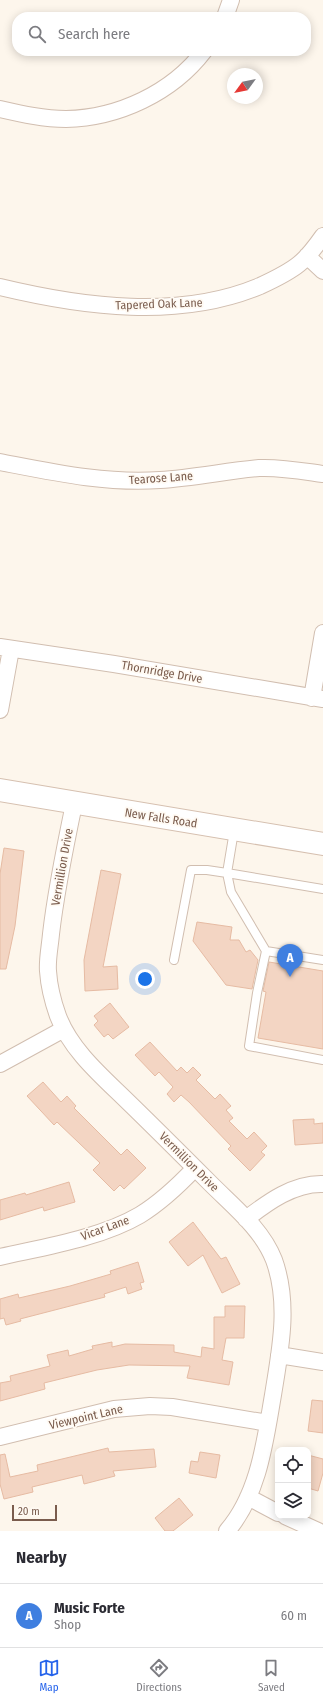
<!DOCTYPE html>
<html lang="en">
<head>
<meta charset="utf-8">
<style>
  :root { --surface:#fff; --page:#f7f7f7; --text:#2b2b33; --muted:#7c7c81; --line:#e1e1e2; --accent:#2563eb }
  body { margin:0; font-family:"Fira Sans Condensed",sans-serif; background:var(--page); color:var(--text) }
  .controls { position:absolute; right:12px; bottom:12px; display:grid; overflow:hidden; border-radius:8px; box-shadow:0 2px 10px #0003 }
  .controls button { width:36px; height:36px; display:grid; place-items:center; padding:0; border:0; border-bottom:1px solid var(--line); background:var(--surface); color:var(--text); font:20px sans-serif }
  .compass { position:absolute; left:227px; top:68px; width:36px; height:36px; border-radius:50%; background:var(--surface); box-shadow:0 2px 10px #0003; rotate:237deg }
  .scale { position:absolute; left:12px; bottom:10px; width:45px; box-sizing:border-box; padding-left:4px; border:2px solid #7a5c4d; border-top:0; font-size:11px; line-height:14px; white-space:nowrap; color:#7a5c4d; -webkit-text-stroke:3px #fffaf3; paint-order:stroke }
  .you { position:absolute; left:145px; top:979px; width:14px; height:14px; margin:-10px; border:3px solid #fff; border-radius:50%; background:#1a73e8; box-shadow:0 0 0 6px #1a73e833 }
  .badge { display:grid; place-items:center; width:26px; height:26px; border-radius:50%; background:var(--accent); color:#fff; font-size:13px; font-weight:700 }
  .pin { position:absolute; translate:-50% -33px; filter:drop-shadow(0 1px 2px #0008) }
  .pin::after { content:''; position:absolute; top:21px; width:14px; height:12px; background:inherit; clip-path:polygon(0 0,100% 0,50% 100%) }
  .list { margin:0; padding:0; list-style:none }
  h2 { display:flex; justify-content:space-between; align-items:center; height:52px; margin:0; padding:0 16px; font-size:17px }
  h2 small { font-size:13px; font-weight:400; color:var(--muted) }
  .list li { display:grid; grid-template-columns:26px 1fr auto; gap:12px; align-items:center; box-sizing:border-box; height:64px; padding:0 16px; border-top:1px solid var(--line) }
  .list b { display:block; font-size:15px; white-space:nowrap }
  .list p { margin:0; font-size:13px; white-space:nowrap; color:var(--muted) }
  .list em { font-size:13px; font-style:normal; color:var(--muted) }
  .icon { flex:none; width:22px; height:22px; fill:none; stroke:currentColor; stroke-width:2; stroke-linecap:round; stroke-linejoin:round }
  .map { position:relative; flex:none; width:323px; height:1531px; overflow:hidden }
  .search { position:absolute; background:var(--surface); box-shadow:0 2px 10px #0003; left:12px; right:12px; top:12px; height:44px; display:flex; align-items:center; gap:10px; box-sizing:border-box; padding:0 14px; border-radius:16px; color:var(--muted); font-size:15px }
  .sheet { height:116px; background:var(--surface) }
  nav { display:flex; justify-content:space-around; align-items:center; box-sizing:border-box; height:56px; border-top:1px solid var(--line); background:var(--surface); font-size:11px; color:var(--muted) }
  nav a { display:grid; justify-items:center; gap:2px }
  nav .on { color:var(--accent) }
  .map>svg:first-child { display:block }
  .building { fill:#f3d5c3; stroke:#e6bba3 }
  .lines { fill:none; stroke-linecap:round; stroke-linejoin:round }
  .service-casing { stroke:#d1beb0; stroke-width:10 }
  .minor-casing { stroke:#d1beb0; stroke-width:18 }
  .secondary-casing { stroke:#d6c0b0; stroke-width:24 }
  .service { stroke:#fff; stroke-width:8 }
  .minor { stroke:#fff; stroke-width:16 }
  .secondary { stroke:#fff; stroke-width:22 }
  .labels { text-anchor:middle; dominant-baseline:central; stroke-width:3.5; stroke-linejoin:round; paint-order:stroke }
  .street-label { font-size:12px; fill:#7a5c4d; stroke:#fffaf3 }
</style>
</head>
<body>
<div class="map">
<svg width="323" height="1531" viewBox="0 0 323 1531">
  <rect width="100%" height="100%" fill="#fdf6ec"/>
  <path class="building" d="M4,848L24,851L15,926L6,969H0V874Z
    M101,870L121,874L103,967L117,966L118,989L85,991L84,960Z
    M197,922L232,927L230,940H239L246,952L250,950L258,960L252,989L226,985L193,941Z
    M269,962L323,971V1049L258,1038L266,992L263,991Z
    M110,1003L129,1027L113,1039L108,1034L104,1037L94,1025L98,1021L94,1016Z
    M150,1042L177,1071L181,1067L187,1073L193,1067L201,1075L196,1080L215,1099L220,1094L231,1106L226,1110L233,1118L229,1121L247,1139L254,1132L267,1146L261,1152L265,1155L250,1171L228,1149L231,1146L189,1102L181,1095L174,1102L167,1094L173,1087L159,1072L155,1076L135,1055Z
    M43,1082L61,1102L67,1096L76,1106L74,1108L121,1155L127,1149L146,1168L124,1189L120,1185L114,1191L93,1170L100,1163L57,1122L54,1125L27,1096Z
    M314,1119V1124L323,1123V1143L295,1145L293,1120Z
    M69,1182L75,1202L44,1211L43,1207L0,1220V1200L25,1193L26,1195Z
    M193,1222L221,1259L226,1257L240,1284L222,1293L203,1255L188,1266L169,1242Z
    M138,1262L144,1282L140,1283L142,1289L128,1294L126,1287L104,1294L105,1297L20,1319L21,1321L6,1325L4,1318L0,1319V1299L18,1294L19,1298L70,1286L111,1274L110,1271Z
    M225,1306H245L244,1338H226L222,1360L233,1362L229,1385L187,1378L190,1366L129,1365L97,1370L44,1383L45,1389L0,1401V1383L11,1381L10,1376L50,1366L47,1355L68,1350L69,1356L93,1349L92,1346L112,1342V1347L125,1344L174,1345V1352L201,1357L202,1347L214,1349V1317H225Z
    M312,1400L323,1401V1433L308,1431Z
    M108,1448L109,1452L154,1449L156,1467L113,1471L115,1476L84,1484L82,1475L32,1487L33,1492L4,1499L0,1484V1455L5,1454L10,1477L38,1471L37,1465Z
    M200,1452L220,1455L216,1478L189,1473L191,1461L198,1462Z
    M308,1455L323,1459V1473L318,1491L308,1488Z
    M179,1498L193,1515L173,1531H165L155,1518Z"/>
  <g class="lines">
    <g class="service-casing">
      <path id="service" d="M323,889L227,873L231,892L266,951L323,960
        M266,951L257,993L249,1046L323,1060
        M174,960L191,870H207L227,873L234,831"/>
    </g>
    <g class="minor-casing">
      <path id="minor" d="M225,17L231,0
        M0,109C22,114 44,119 66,119C118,118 172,93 204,51
        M307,256L323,271
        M0,287C83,307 179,320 260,286C273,280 288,273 299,264C309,256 316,246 323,236
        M0,462C52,472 106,484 160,480C193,478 226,471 259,468C281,467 302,471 323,474
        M0,647L114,664L323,699
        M312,698L323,633
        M0,710L11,649
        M74,804C65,847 56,890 51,934C50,946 47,960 48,971C49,986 53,1002 58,1016C70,1048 98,1073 122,1096C152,1125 181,1154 211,1184C233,1206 262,1229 274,1260C290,1304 280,1351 273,1395C265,1441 259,1494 227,1531
        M0,1064L64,1029
        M246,1219C268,1202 294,1183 323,1184
        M0,1257C44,1247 101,1238 140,1215C161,1202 178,1186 195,1168
        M279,1355L323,1362
        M0,1437L114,1409L150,1406L172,1407L268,1423
        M248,1497L278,1513
        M285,1516L318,1531"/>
    </g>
    <g class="secondary-casing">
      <path id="secondary" d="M0,790L323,844"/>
    </g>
    <use href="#service" class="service"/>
    <use href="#minor" class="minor"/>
    <use href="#secondary" class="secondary"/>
  </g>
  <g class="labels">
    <g class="street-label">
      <text transform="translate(159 304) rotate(-2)">Tapered Oak Lane</text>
      <text transform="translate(161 478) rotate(-4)">Tearose Lane</text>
      <text transform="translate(162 672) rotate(10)">Thornridge Drive</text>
      <text transform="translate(161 818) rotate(9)">New Falls Road</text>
      <text transform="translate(62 867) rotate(-80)">Vermillion Drive</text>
      <text transform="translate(189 1162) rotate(45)">Vermillion Drive</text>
      <text transform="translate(105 1228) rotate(-20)">Vicar Lane</text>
      <text transform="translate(86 1417) rotate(-13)">Viewpoint Lane</text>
    </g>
  </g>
</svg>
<div class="controls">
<button><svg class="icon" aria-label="locate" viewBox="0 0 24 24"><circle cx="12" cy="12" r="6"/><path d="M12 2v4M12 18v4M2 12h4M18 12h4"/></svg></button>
<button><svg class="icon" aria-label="layers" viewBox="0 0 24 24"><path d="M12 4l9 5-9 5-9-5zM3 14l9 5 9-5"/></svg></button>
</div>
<svg class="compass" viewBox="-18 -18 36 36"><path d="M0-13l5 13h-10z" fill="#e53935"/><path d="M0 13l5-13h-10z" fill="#7c7c81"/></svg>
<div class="scale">20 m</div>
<div class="you"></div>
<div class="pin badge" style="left:290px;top:977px;background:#3f7fe0">A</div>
<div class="search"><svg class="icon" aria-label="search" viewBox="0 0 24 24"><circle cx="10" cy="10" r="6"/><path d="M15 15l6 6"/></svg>Search here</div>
</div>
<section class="sheet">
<h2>Nearby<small></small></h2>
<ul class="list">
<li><span class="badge" style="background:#3f7fe0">A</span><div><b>Music Forte</b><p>Shop</p></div><em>60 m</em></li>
</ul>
</section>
<nav>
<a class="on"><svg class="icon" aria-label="map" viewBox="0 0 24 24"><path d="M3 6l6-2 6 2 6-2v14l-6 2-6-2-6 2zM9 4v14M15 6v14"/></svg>Map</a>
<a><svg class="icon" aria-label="directions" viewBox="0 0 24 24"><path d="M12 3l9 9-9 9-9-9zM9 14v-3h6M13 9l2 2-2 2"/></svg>Directions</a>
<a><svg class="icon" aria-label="saved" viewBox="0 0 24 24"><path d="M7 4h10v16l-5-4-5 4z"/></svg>Saved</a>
</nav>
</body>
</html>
